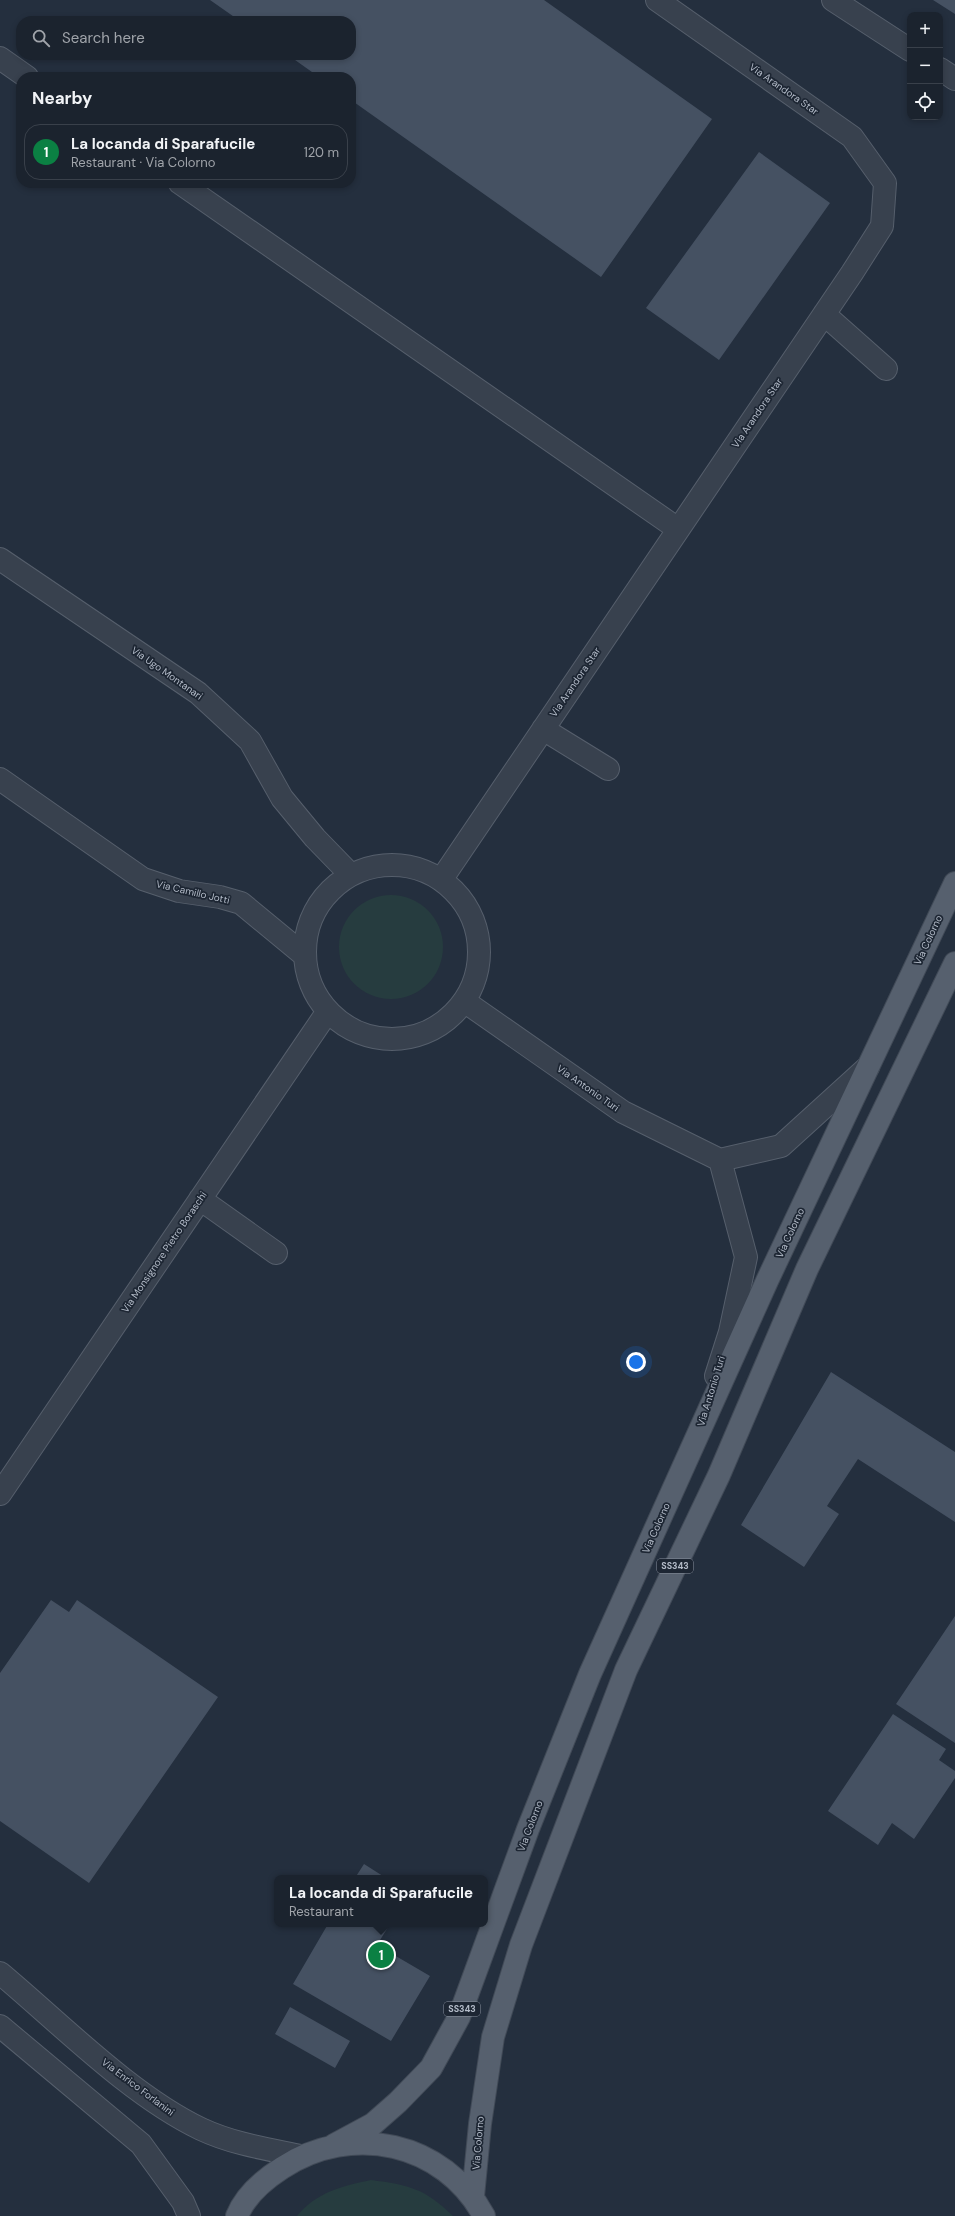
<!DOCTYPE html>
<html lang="en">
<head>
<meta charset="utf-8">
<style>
  :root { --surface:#1b232e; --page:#242b36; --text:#f1f3f6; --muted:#a0a4aa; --line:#39404a; --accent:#0b8043 }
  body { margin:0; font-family:"DM Sans",sans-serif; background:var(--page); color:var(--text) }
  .controls { position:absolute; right:12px; top:12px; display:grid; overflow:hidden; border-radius:8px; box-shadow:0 2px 6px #0003 }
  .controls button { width:36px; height:36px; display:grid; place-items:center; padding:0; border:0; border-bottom:1px solid var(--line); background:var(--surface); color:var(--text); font:20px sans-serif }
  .you { position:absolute; left:636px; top:1362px; width:14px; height:14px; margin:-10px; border:3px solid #fff; border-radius:50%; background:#1a73e8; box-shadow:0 0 0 6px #1a73e833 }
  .badge { display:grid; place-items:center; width:26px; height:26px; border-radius:50%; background:var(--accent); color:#fff; font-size:13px; font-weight:700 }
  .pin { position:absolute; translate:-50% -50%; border:2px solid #fff; box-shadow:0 1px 4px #0006 }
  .popup { position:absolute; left:274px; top:1875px; width:214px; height:52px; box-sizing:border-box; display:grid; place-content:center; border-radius:8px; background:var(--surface); filter:drop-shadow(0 1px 3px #0005); font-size:13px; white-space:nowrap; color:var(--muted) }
  .popup b { font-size:15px; color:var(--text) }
  .popup::after { content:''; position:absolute; left:50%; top:100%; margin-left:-8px; border:8px solid transparent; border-top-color:var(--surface) }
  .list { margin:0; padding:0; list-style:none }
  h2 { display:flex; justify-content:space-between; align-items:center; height:52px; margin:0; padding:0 16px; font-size:17px }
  h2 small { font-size:13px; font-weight:400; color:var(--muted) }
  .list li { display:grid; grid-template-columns:26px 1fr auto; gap:12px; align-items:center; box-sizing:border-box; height:56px; margin:0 8px 8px; padding:0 8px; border:1px solid var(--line); border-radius:16px }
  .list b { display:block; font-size:15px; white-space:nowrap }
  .list p { margin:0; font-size:13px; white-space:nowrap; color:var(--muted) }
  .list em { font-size:13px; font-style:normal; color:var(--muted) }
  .icon { flex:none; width:22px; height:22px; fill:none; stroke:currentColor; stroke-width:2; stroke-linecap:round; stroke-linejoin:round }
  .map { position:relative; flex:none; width:955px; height:2216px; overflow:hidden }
  .search { position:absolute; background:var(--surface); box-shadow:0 2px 6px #0003; left:16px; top:16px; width:340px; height:44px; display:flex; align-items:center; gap:10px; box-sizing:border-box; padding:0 14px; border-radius:16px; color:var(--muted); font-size:15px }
  .panel { position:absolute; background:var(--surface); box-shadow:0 2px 6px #0003; left:16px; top:72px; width:340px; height:116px; border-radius:16px }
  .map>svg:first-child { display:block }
  .green { fill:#263c3f }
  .building { fill:#455162 }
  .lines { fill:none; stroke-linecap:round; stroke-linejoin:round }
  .minor-casing { stroke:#565f6c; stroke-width:24 }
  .major-casing { stroke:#414a57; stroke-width:24 }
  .minor { stroke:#38414e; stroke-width:22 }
  .major { stroke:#56606e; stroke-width:22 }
  .labels { text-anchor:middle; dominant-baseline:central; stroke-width:3.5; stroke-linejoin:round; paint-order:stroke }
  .shield { fill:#1d2633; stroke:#878f9c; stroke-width:1 }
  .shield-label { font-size:9px; font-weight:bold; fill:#b4bcc9 }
  .street-label { font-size:10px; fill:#b4bcc9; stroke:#1d2633 }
</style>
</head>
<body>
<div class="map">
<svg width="955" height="2216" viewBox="0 0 955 2216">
  <rect width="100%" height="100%" fill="#242f3e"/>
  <path class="green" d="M339 947a52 52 0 1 1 104 0a52 52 0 1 1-104 0Z
    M371,2180C409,2185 424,2188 453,2216H297C317,2192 342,2186 371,2180Z"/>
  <path class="building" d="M210,0H544L712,119L601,277L351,100V77H319L288,55H351V21H240Z
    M933,0H955V14Z
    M759,152L830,203L719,360L646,308Z
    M831,1372L955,1452V1522L858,1459L827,1506L839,1514L804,1567L741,1525Z
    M51,1600L69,1612L77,1600L218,1697L89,1883L0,1821V1673Z
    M955,1616V1743L896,1704Z
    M893,1714L946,1749L939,1760L955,1771V1778L914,1839L892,1823L878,1845L828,1811Z
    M364,1864L386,1878H355Z
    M328,1924H390L377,1945L430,1976L391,2041L293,1984Z
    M290,2007L350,2041L335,2068L275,2034Z"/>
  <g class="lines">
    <g class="minor-casing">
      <path id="minor" d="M833,0L910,50
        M0,58L27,77
        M940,69L955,79
        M180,183L678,529
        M824,314L886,369
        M0,559L198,693L250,741L282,798L315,838L350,874
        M543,729L608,769
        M0,779L143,879L179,891L220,897L241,903L304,955
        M305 952a87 87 0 1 1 174 0a87 87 0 1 1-174 0Z
        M441,880L852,273L882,226L885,183L852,137L657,0
        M464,1001L623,1112L720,1160L781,1146L868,1067
        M200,1199L276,1253
        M716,1376L730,1332L746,1257L720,1160
        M0,1494L328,1011
        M0,1973C61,2024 130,2095 201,2129C233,2144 267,2149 301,2156
        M0,2026L141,2144L183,2202L189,2216"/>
    </g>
    <g class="major-casing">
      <path id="major" d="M334,2145L373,2124L398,2102L431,2068L459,2017L528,1829L590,1674L767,1281L955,883
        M473,2196L480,2124L493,2037L521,1945L626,1670L719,1475L807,1269L955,963
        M237,2216C245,2196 265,2179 282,2168C352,2122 444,2142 484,2216"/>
    </g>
    <use href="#minor" class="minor"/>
    <use href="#major" class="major"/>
  </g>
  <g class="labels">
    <g class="shield">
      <rect x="657" y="1559" width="36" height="14" rx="3"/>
      <rect x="444" y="2002" width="36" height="14" rx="3"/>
    </g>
    <g class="shield-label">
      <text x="675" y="1566">SS343</text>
      <text x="462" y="2009">SS343</text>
    </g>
    <g class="street-label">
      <text transform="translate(784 89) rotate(35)">Via Arandora Star</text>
      <text transform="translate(757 413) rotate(-56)">Via Arandora Star</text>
      <text transform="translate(167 673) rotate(35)">Via Ugo Montanari</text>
      <text transform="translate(575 682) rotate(-56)">Via Arandora Star</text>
      <text transform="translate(193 892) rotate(13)">Via Camillo Jotti</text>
      <text transform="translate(928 940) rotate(-65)">Via Colorno</text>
      <text transform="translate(588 1088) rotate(35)">Via Antonio Turi</text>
      <text transform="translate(790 1233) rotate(-65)">Via Colorno</text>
      <text transform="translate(164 1252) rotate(-56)">Via Monsignore Pietro Boraschi</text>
      <text transform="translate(711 1391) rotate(-73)">Via Antonio Turi</text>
      <text transform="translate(656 1528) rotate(-66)">Via Colorno</text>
      <text transform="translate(530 1826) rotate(-69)">Via Colorno</text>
      <text transform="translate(138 2087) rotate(37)">Via Enrico Forlanini</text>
      <text transform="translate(478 2143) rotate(-85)">Via Colorno</text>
    </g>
  </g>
</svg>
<div class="controls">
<button>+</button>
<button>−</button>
<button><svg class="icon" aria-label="locate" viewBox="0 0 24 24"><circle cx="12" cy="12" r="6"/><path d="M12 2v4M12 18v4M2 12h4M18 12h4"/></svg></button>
</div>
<div class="you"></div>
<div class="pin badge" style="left:381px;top:1955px">1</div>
<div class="popup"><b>La locanda di Sparafucile</b>Restaurant</div>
<div class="search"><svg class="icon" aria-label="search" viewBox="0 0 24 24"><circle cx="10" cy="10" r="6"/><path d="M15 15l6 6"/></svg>Search here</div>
<section class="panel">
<h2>Nearby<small></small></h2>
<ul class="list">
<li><span class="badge">1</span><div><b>La locanda di Sparafucile</b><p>Restaurant · Via Colorno</p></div><em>120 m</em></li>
</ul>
</section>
</div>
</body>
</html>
